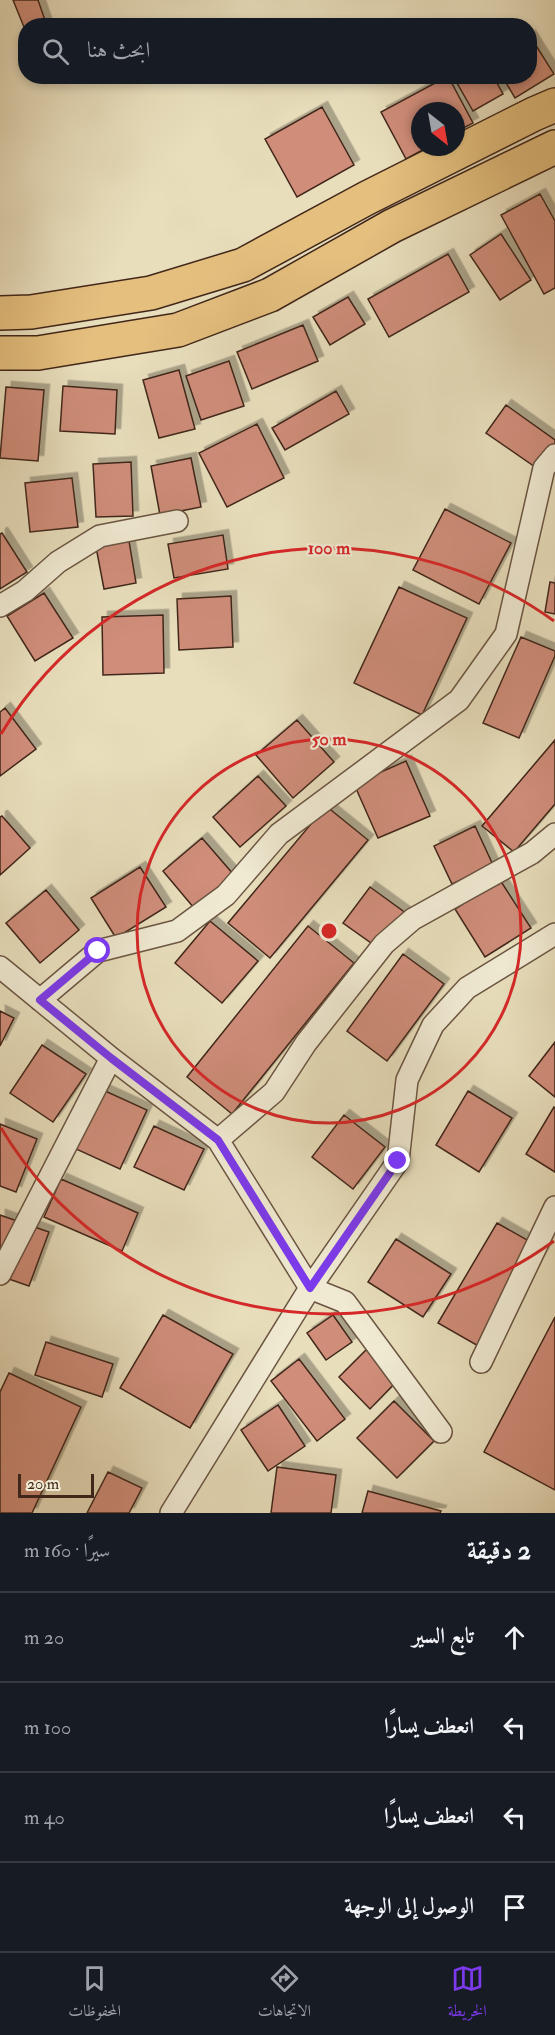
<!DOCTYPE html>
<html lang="ar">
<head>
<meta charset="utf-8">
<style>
  :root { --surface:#171b24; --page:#242831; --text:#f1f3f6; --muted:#9ea1a6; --line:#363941; --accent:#7c3aed }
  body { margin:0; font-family:"IM FELL Double Pica",Amiri,serif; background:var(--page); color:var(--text); direction:rtl }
  .compass { position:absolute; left:411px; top:102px; width:54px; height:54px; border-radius:50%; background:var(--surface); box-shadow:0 3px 9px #0003; rotate:149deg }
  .scale { position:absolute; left:18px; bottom:15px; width:76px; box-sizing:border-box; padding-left:6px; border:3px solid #41271a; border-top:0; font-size:16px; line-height:21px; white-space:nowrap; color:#41271a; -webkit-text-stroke:4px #f0ead3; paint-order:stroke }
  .stop { position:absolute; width:18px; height:18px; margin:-14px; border:4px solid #7c3aed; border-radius:50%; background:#fff }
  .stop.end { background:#7c3aed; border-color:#fff; box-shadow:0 2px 6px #0008 }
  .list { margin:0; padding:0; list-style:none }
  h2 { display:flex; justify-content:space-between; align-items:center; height:78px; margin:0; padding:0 24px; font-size:26px }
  h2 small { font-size:20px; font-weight:400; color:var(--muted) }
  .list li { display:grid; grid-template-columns:39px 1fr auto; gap:18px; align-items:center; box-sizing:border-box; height:90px; padding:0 24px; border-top:2px solid var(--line) }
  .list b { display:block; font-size:22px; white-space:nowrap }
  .list em { font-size:20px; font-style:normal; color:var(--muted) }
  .icon { flex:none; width:33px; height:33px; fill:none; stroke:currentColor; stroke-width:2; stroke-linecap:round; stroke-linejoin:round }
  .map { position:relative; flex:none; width:555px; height:1513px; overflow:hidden; direction:ltr }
  .search { position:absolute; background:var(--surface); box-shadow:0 3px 9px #0003; left:18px; right:18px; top:18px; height:66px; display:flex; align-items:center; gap:15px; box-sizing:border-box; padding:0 21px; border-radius:24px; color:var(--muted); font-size:22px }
  .sheet { height:438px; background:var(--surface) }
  nav { display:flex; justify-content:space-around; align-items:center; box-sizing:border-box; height:84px; border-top:2px solid var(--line); background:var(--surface); font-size:16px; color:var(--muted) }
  nav a { display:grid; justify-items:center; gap:3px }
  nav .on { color:var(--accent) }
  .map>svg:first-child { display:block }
  .building { fill:#cf8d7a; stroke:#41271a; stroke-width:1.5; filter:url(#shadow) }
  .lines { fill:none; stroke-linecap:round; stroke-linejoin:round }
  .street-casing { stroke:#6b5542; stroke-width:24 }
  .primary-casing { stroke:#41271a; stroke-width:36 }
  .street { stroke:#f0ead3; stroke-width:21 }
  .primary { stroke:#e4bf7e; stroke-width:33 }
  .route { stroke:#7c3aed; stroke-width:8 }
  .ring { fill:none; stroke:#d62828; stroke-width:3 }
  .centre { fill:#d62828; stroke:#f0ead3; stroke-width:3 }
  .ring-label { font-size:18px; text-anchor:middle; font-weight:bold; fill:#d62828; stroke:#f0ead3; stroke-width:4.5; stroke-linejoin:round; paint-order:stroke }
</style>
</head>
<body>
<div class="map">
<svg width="555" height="1513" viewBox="0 0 555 1513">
  <defs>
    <filter id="shadow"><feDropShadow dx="5.5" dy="-5.5" stdDeviation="0" flood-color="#0004"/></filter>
  </defs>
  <rect width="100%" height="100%" fill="#e8debc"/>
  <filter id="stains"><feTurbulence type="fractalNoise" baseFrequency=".00333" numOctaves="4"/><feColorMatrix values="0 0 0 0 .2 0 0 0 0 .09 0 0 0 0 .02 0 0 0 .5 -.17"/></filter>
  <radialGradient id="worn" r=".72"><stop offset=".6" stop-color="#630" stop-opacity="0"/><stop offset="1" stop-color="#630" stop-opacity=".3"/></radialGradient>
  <path class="building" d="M13,0H38L47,26H26V32Z
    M530,36L554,74L515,98L502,76H530Z
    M448,76L473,123L456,132V111H420V147H428L406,159L381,112Z
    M453,76H493L503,94L473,111Z
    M322,107L354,165L297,197L265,139Z
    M540,194L555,221V288L544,294L501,215Z
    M501,234L531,280L500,300L470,255Z
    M448,254L469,292L389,337L368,299Z
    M348,297L365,324L330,345L313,317Z
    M303,325L318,361L252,389L237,352Z
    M229,361L244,406L201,420L186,376Z
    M179,370L195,429L159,438L143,380Z
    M63,386L117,390L115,434L60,431Z
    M6,387L44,390L38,461L0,458Z
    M336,391L349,414L285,450L272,428Z
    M506,405L555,440V445L538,469L486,433Z
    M257,424L284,478L227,507L199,453Z
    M191,458L201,507L160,515L151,466Z
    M131,462L133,516L96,517L93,464Z
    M72,478L78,527L30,532L25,483Z
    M445,509L511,543L479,604L413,570Z
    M2,533L27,572L0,589V534Z
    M223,535L228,569L174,578L168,544Z
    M129,541L136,583L104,589L96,547Z
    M550,582L555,583V614L545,612Z
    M399,587L467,618L422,715L354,683Z
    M44,593L73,638L35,661L7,616Z
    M231,596L233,647L179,650L177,599Z
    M163,615L164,673L103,675L102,617Z
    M521,637L555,651V656L519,738L483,723Z
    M5,708L36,749L0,776V712Z
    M297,720L334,762L293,798L256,755Z
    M555,740V804L514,852L482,826Z
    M406,761L430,816L378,838L354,784Z
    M258,776L286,806L240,847L213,817Z
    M326,806L368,840L270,958L228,923Z
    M2,816L30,848L0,875V817Z
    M475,826L493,865L452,884L434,846Z
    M202,838L234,875L194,908L163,871Z
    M140,867L166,907L116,938L91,898Z
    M500,880L531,928L485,957L455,909Z
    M370,887L414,919L388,955L343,923Z
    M46,890L79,930L40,963L6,923Z
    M210,921L258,961L222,1003L175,963Z
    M308,926L354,963L232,1114L187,1077Z
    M403,954L444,984L387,1061L347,1031Z
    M0,1011L14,1018L0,1046Z
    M555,1042V1097L529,1076Z
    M42,1045L86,1074L53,1122L10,1093Z
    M103,1090L147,1110L120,1169L76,1149Z
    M468,1091L512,1118L479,1172L436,1145Z
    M554,1107L555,1108V1172L526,1154Z
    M344,1115L385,1147L353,1189L312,1157Z
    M0,1124L37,1139L16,1192L0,1186Z
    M154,1126L204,1149L184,1190L134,1167Z
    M61,1179L138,1213L122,1251L44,1217Z
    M0,1215L49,1232L29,1286L0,1276Z
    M497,1223L545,1250L487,1351L438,1323Z
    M396,1239L451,1274L423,1317L368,1282Z
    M163,1315L233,1354L190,1428L120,1388Z
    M333,1315L352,1342L326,1360L307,1333Z
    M555,1317V1490L484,1452Z
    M46,1342L113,1364L102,1397L35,1375Z
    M367,1349L399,1379L370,1409L339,1377Z
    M299,1359L345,1419L317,1441L271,1381Z
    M9,1373L81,1407L32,1513H0V1392Z
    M394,1401L434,1441L397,1478L357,1438Z
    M278,1405L305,1446L268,1471L241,1430Z
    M277,1467L336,1475L331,1513H271Z
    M108,1472L142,1488L129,1513H87Z
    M368,1491L441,1511L440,1513H362Z"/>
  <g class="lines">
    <g class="street-casing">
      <path id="street" d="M0,606L25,591L58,562L100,536L177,521
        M0,967L111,1058L218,1140L310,1288L345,1302L441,1432
        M40,1000L98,951L177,931L226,895L279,834L459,700L506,634L544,468L555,455
        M218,1140L274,1092L306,1043L384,944L413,919L532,853L555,834
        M0,1274L111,1058
        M481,1362L555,1207
        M171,1513L310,1288L398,1161L407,1080L433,1025L467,988L555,934"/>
    </g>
    <g class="primary-casing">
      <path id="primary" d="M0,313L31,312L151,293L243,265L367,198L534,114L555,105
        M0,353H38L178,330L270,295L392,226L555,147"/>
    </g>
    <use href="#street" class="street"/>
    <use href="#primary" class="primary"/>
  </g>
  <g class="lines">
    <path class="route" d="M98,951L40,1000L111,1058L218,1140L310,1288L398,1161"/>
  </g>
  <g class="ring">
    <circle cx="329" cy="931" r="192"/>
    <path d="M554 1241A383 383 0 0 1 1 1128M1 734A383 383 0 0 1 554 621"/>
  </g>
  <circle cx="329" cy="931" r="9" class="centre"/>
  <g class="ring-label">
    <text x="329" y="554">100 m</text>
    <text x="329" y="745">50 m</text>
  </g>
  <rect width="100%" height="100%" filter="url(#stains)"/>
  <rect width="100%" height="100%" fill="url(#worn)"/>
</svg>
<svg class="compass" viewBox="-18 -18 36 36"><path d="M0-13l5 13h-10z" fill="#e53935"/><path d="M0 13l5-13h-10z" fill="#9ea1a6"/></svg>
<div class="scale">20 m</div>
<div class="stop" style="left:98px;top:951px"></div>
<div class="stop end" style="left:398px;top:1161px"></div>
<div class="search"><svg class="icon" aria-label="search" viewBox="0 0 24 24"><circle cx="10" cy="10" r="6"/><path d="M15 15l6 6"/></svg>ابحث هنا</div>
</div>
<section class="sheet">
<h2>2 دقيقة<small>سيرًا · 160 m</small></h2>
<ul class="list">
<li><svg class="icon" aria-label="ahead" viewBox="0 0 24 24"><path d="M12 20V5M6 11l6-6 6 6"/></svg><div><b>تابع السير</b></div><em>20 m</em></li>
<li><svg class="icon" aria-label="left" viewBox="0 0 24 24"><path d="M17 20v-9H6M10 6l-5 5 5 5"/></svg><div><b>انعطف يسارًا</b></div><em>100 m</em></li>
<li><svg class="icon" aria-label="left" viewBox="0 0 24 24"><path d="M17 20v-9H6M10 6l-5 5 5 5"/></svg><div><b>انعطف يسارًا</b></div><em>40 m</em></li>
<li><svg class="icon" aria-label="arrive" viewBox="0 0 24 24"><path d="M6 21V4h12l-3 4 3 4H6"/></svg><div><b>الوصول إلى الوجهة</b></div></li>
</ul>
</section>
<nav>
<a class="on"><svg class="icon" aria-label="map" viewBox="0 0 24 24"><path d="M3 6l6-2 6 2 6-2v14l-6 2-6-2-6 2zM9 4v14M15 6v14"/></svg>الخريطة</a>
<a><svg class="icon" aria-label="directions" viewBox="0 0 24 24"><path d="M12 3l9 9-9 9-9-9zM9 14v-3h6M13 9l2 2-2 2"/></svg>الاتجاهات</a>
<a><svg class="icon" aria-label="saved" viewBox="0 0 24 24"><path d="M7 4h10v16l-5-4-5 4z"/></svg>المحفوظات</a>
</nav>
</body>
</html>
